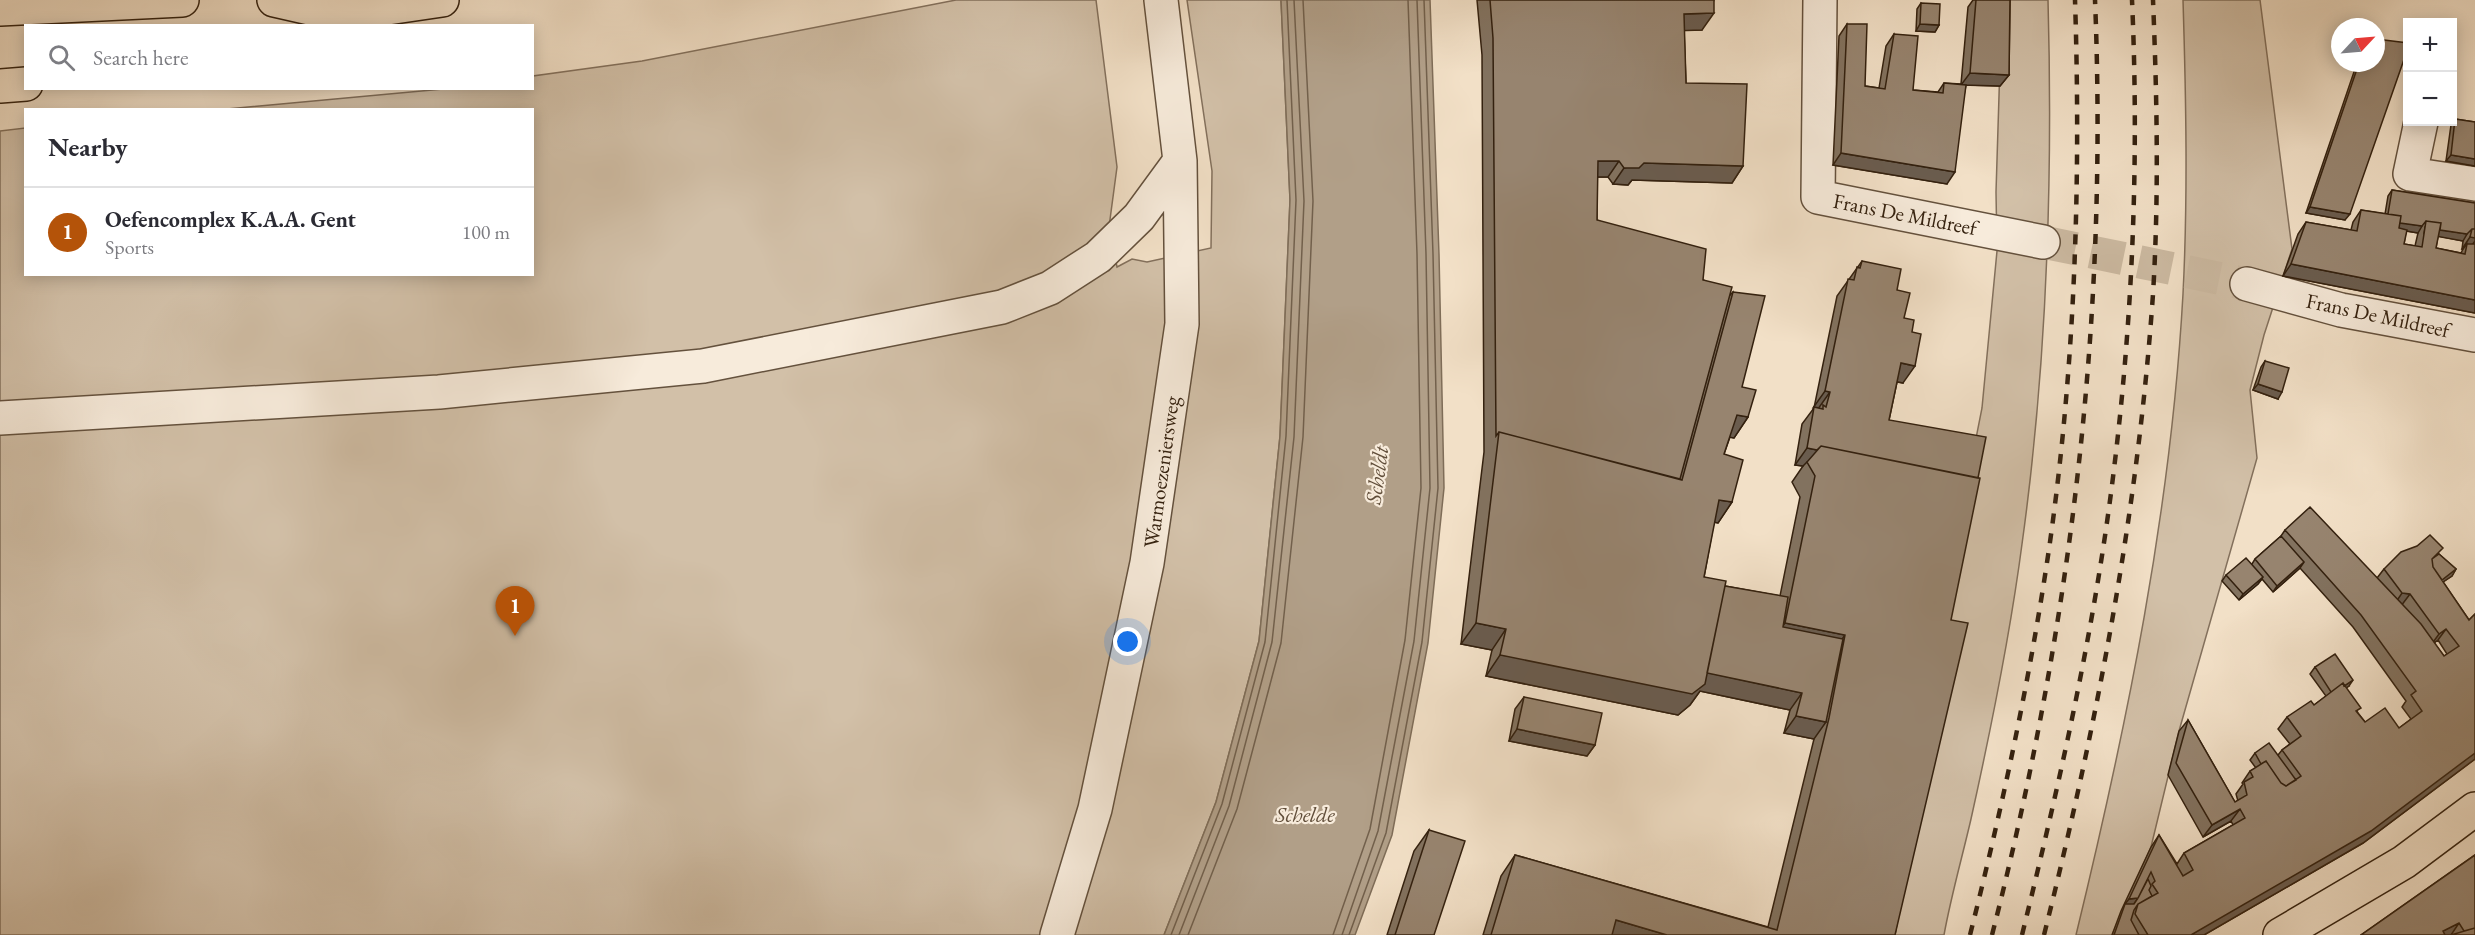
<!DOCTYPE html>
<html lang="en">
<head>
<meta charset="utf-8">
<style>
  :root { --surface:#fff; --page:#f7f7f7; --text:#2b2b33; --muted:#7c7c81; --line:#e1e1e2; --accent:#b45309 }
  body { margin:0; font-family:"EB Garamond",serif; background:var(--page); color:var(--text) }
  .controls { position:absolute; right:18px; top:18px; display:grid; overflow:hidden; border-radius:0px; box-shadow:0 3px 15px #0003 }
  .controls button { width:54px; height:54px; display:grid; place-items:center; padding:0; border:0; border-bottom:2px solid var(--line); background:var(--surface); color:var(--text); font:30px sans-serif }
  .compass { position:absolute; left:2331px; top:18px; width:54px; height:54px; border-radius:50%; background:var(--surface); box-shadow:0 3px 15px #0003; rotate:64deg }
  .you { position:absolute; left:1128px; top:642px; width:21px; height:21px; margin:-15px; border:4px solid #fff; border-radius:50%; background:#1a73e8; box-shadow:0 0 0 9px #1a73e833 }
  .badge { display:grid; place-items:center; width:39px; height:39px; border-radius:50%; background:var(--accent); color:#fff; font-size:20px; font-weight:700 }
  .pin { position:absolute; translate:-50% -50px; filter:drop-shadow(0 2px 3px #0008) }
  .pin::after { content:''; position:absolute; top:32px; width:21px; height:18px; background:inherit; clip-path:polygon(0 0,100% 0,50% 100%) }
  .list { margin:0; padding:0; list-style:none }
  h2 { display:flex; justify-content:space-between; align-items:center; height:78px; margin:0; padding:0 24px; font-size:26px }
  h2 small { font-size:20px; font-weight:400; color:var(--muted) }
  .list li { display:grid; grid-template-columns:39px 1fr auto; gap:18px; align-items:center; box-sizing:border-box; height:90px; padding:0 24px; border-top:2px solid var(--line) }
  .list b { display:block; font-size:22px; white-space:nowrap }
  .list p { margin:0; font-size:20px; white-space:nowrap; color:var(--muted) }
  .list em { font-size:20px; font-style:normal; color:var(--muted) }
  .icon { flex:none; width:33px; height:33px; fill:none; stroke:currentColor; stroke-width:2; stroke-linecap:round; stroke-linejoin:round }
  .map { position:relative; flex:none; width:2475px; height:935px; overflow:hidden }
  .search { position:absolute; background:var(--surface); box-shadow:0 3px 15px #0003; left:24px; top:24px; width:510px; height:66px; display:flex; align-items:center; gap:15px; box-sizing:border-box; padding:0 21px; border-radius:0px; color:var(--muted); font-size:22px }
  .panel { position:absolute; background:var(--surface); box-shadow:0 3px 15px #0003; left:24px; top:108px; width:510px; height:168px; border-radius:0px }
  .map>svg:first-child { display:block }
  .green { fill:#d2c0a8; stroke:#83705c; stroke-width:1.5 }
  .water { fill:#b19f88; stroke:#7f6d58; stroke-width:1.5 }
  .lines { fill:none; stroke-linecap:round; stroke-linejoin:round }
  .shore { stroke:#72604c; stroke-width:1.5 }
  .minor-tunnel { stroke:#ccbaa2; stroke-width:33; stroke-dasharray:33 16; stroke-linecap:butt }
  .minor-casing { stroke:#64513d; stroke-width:36 }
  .major-casing { stroke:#34210f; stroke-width:36 }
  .highway-casing { stroke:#34210f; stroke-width:36 }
  .minor { stroke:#f7ebdb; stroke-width:33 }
  .major { stroke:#f2e0c7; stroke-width:33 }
  .highway { stroke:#f2e0c7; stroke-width:33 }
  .rail { stroke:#34210f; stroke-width:4.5; stroke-dasharray:10 10; stroke-linecap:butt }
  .wall { fill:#82725f; stroke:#34210f; stroke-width:1.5; fill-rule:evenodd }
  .shaded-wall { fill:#6a5c4e; stroke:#34210f; stroke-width:1.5 }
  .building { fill:#97846f; stroke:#34210f; stroke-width:1.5 }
  .labels { text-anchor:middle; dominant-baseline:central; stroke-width:4.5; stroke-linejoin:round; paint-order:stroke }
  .street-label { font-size:21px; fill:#34210f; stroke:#f7ebdb }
  .water-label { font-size:22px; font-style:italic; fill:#604d39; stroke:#f7ebdb }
</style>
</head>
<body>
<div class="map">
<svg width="2475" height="935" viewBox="0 0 2475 935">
  <rect width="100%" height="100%" fill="#f2e0c7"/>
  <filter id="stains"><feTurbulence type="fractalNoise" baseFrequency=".00333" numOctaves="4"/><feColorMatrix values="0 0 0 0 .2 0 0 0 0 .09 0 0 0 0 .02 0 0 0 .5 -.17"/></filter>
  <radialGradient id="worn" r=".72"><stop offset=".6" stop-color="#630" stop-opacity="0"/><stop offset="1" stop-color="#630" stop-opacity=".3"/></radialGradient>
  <path class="green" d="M956,0H1096L1117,167L1109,227L1117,267L1132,259L1147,262L1211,248L1212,171L1187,0H1281L1290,200L1280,436L1259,641L1216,802L1164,935H0V131L25,128L26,274H532V110L227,109L443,89L532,88L533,76L642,61Z
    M2002,0H2048C2053,182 2047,364 2022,544C2010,636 1991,729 1971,819C1962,858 1951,896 1944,935H1892L1936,641L1982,408L1997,251L1996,192Z
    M2183,0H2260L2292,249L2264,335L2250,390L2257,458L2179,731L2151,847L2112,935H2076C2127,725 2171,511 2183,294C2188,196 2186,98 2183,0Z"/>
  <path class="water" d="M1281,0H1430L1439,254L1444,488L1428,643L1392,835L1355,935H1164L1216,802L1259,641L1280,436L1290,200Z"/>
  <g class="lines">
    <path class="shore" d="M1171,935L1222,804L1265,642L1286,436L1296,200L1287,0
      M1179,935L1229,806L1272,642L1294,437L1304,201L1294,0
      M1188,935L1237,809L1281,643L1303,437L1313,201L1303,0
      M1333,935L1370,829L1405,640L1421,488L1417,254L1408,0
      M1342,935L1378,831L1414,641L1430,488L1426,254L1417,0
      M1349,935L1386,833L1422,642L1438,488L1433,254L1424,0"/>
    <path class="minor-tunnel" d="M2043,242L2247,284"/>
    <g class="minor-casing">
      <path id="minor" d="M1820,0L1818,197L2043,242
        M2421,122L2410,174L2475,184
        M2247,284L2341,310L2475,335
        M0,418L439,392L703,366L1002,307L1050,288L1098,257L1139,217L1180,161
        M1057,935L1095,809L1147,563L1182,324L1180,161L1161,0"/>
    </g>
    <g class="major-casing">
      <path id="major" d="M2280,935L2404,862L2475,809"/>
    </g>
    <g class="highway-casing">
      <path id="highway" d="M274,0L340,15L442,0
        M0,9L182,0
        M0,86L26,84"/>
    </g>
    <use href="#minor" class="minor"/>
    <use href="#major" class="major"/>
    <use href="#highway" class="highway"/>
    <path class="rail" d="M1970,935C2002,808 2030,679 2049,549C2075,368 2081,183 2075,0
      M1992,935C2071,627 2108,318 2095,0
      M2022,935C2060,781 2095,627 2114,469C2133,314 2139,156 2132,0
      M2044,935C2097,724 2138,511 2153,294C2159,197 2157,98 2153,0"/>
  </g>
  <path class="wall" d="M1477,0H1714L1702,30H1684L1686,83L1743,166L1732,183L1632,180L1628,185L1613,184L1608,177H1597V220L1730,295L1733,292L1742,387L1748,417L1734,438L1730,437L1724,454L1732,502L1718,523L1714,522L1704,577L1725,586L1780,596L1800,497L1792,482L1803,466L1795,465L1802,424L1814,408L1837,296L1862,261L1897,290L1904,318L1903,383L1897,382L1889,420L1951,620L1895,935H1483L1501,876L1515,855L1768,927L1814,739L1784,733L1790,710L1700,691L1690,705L1678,715L1486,676L1492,650L1461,644L1484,452L1482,55Z
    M1973,0H2010L2009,75L2000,86L1966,85L1947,184L1833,165L1839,36L1847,24L1865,86L1879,88L1886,46L1894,34L1913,90L1938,92L1944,83L1961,84L1968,7Z
    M1921,3L1939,25L1935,32L1916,31L1917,9Z
    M2357,63H2376L2345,220L2306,213Z
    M2455,119L2475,122V166L2446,161L2451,125Z
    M2392,190L2475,203V313L2283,276L2298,234L2306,222L2351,230L2353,222L2361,210L2385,214L2388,196ZM2406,231L2418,233L2415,246L2404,244ZM2438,236L2463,241L2462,249H2463L2461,253L2436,248Z
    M2265,361L2278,399L2253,390L2261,367Z
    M2285,530L2377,578L2384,569L2439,554L2456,569L2452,576L2443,582L2469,620L2475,614V759L2363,843L2204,935H2112L2121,911L2151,847L2159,835L2177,864L2184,853L2233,825L2231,821L2203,837L2168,775L2179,731L2188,720L2235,802L2238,801L2236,794L2243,784L2242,783L2250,771L2256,768L2250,760L2255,753L2278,755L2282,750L2290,744L2278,729L2287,717L2314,705L2326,696L2310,674L2315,667L2349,686L2346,688L2358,713L2365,722L2399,728L2411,719L2402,707L2406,701L2353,627L2300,568L2273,592L2262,579L2258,584L2239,600L2222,581L2226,575L2252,564L2255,559L2281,536ZM2438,640L2447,654L2444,656L2434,643Z
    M1524,697L1595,745L1587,756L1509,741L1515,709Z
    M1429,830L1434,935H1387L1414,851Z
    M2475,855V935H2361Z"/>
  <path class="shaded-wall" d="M1714,13L1702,30L1672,31L1684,14Z
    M1920,24L1939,25L1935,32L1916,31Z
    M1970,73L2009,75L2000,86L1961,85Z
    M1841,153L1955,172L1947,184L1833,165Z
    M2451,155L2475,159V166L2446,161Z
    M1598,161H1619L1608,177H1586Z
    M1644,163L1743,166L1732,183L1632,180L1628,185L1613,184L1624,168Z
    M2310,207L2350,214L2345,220L2306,213Z
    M2387,220L2422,226L2418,233L2383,227Z
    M2425,227L2467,234L2463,241L2424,234Z
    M2475,236V241L2468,251L2467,244L2463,249H2462L2470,237Z
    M2291,264L2475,300V313L2283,276Z
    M1901,363L1915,366L1903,383L1889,380Z
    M2258,384L2282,392L2278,399L2253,390Z
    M1825,391L1830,392L1818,409L1813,408Z
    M1737,415L1748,417L1734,438L1722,436Z
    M1807,448L1977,482L1807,462L1803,466L1795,465Z
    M1719,500L1732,502L1718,523L1704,520Z
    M2304,562L2300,568L2273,592L2277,586Z
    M2456,569L2452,576L2431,590L2436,584Z
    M2263,577L2258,584L2239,600L2243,594Z
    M2402,593L2410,594L2401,606L2394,605Z
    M1476,623L1506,629L1492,650L1461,644Z
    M1785,623L1845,635L1831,655L1771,643Z
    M2446,629L2438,640L2431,645L2439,634Z
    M1500,655L1705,672L1802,693L1790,710L1700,691L1690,705L1678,715L1486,676Z
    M2353,680L2349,686L2328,700L2333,693Z
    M1796,716L1826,722L1814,739L1784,733Z
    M1517,729L1595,745L1587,756L1509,741Z
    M2475,753V759L2363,843L2204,935H2191Z
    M2240,809L2231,821L2203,837L2212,825Z
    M2138,898L2130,910L2125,904L2129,899Z
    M1616,920L1667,935H1606Z
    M2459,923L2451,935H2441L2443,931Z"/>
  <path class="building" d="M1490,0H1714V13L1684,14L1686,83L1747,84L1743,166L1644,163L1639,168H1624L1619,161H1598L1597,220L1706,249L1703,280L1732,287L1680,479L1499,432L1496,436L1493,38Z
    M1976,0H2010L2009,75L1970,73Z
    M1921,3L1940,4L1939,25L1920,24Z
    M1847,24H1867L1865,86L1885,89L1894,34L1918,36L1913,90L1943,93L1944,83L1966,85L1955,172L1841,153Z
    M2376,39L2408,43V48L2350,214L2310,207L2359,63H2376Z
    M2455,119L2475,122V159L2451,155Z
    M2392,190L2475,203V229H2472L2467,234L2440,230L2441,223L2426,221L2422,226L2400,223L2401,216L2388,214Z
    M2361,210L2401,216L2399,228L2407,230L2404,244L2422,247L2426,221L2441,223L2436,248L2465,254L2467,244H2475V300L2291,264L2306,222L2357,231Z
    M2472,229H2475V238L2470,237Z
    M1862,261L1901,269L1897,290L1910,293L1904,318L1914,320L1912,332L1921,334L1915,366L1901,363L1889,420L1986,437L1978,478L1821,446L1817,450L1807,448L1814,407L1823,409V405L1826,407L1830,392L1825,391L1848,279L1854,280L1857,267L1860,268Z
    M1733,292L1765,296L1742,387L1756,390L1748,417L1737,415L1724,454L1743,460L1732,502L1719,500L1704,577L1726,581L1705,684L1692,694L1500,655L1506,629L1476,623L1499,432L1682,480Z
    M2265,361L2289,368L2282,392L2258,384Z
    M1821,446L1980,478L1951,620L1968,623L1895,935H1667L1616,920L1612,935H1491L1515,855L1777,930L1829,718L1845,635L1785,623L1815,476L1807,462Z
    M2310,507L2421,624L2444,656L2459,646L2446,629L2439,634L2410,594L2402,593L2384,569L2401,552L2417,546L2430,535L2443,548L2432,559L2433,567L2469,620L2475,614V753L2371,831L2191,935H2148L2135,914L2138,904L2158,893L2152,884L2155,881L2151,872L2138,898L2129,899L2159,835L2183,876L2193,870L2184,853L2245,818L2240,809L2212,825L2176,763L2188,720L2235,802L2247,795L2244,782L2253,777L2250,771L2266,761L2281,783L2286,786L2301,776L2282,750L2301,736L2287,717L2311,701L2314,705L2343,683L2361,708L2356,711L2365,722L2385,708L2399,728L2422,711L2411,695L2416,691L2361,615L2285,530Z
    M2281,536L2304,562L2277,586L2255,559Z
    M2439,554L2456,569L2442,580L2433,567L2432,559Z
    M2246,558L2263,577L2243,594L2226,575Z
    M1725,586L1788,597L1783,627L1843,639L1826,722L1796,716L1802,693L1707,673Z
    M2335,654L2353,680L2344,686L2343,683L2331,692L2315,667Z
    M1524,697L1602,713L1595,745L1517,729Z
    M2269,743L2296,780L2286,786L2281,783L2266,761L2261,764L2255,753Z
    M1429,830L1465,841L1434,935H1395Z
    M2475,855V928L2464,931L2459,923L2443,931L2445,935H2361Z
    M2148,879L2151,886L2149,890L2152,896L2138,904L2134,910L2131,920L2139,935H2114L2125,904H2134L2138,898Z
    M2475,928V935H2451Z"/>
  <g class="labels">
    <g class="street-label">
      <text transform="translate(1905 214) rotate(11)">Frans De Mildreef</text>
      <text transform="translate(2378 315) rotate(12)">Frans De Mildreef</text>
      <text transform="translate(1161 472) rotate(-82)">Warmoezeniersweg</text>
    </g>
    <g class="water-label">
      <text transform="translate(1377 475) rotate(-82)">Scheldt</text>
      <text x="1305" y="814">Schelde</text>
    </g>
  </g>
  <rect width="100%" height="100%" filter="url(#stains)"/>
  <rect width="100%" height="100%" fill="url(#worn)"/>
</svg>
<div class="controls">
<button>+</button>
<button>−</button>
</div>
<svg class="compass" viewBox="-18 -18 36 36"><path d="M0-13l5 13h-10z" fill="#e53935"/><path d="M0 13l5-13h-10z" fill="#7c7c81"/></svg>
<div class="you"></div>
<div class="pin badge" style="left:515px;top:636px">1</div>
<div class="search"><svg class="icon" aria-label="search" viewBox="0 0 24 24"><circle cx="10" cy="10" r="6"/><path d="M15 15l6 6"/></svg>Search here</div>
<section class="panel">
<h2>Nearby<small></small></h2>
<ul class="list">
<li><span class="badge">1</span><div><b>Oefencomplex K.A.A. Gent</b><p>Sports</p></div><em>100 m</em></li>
</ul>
</section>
</div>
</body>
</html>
